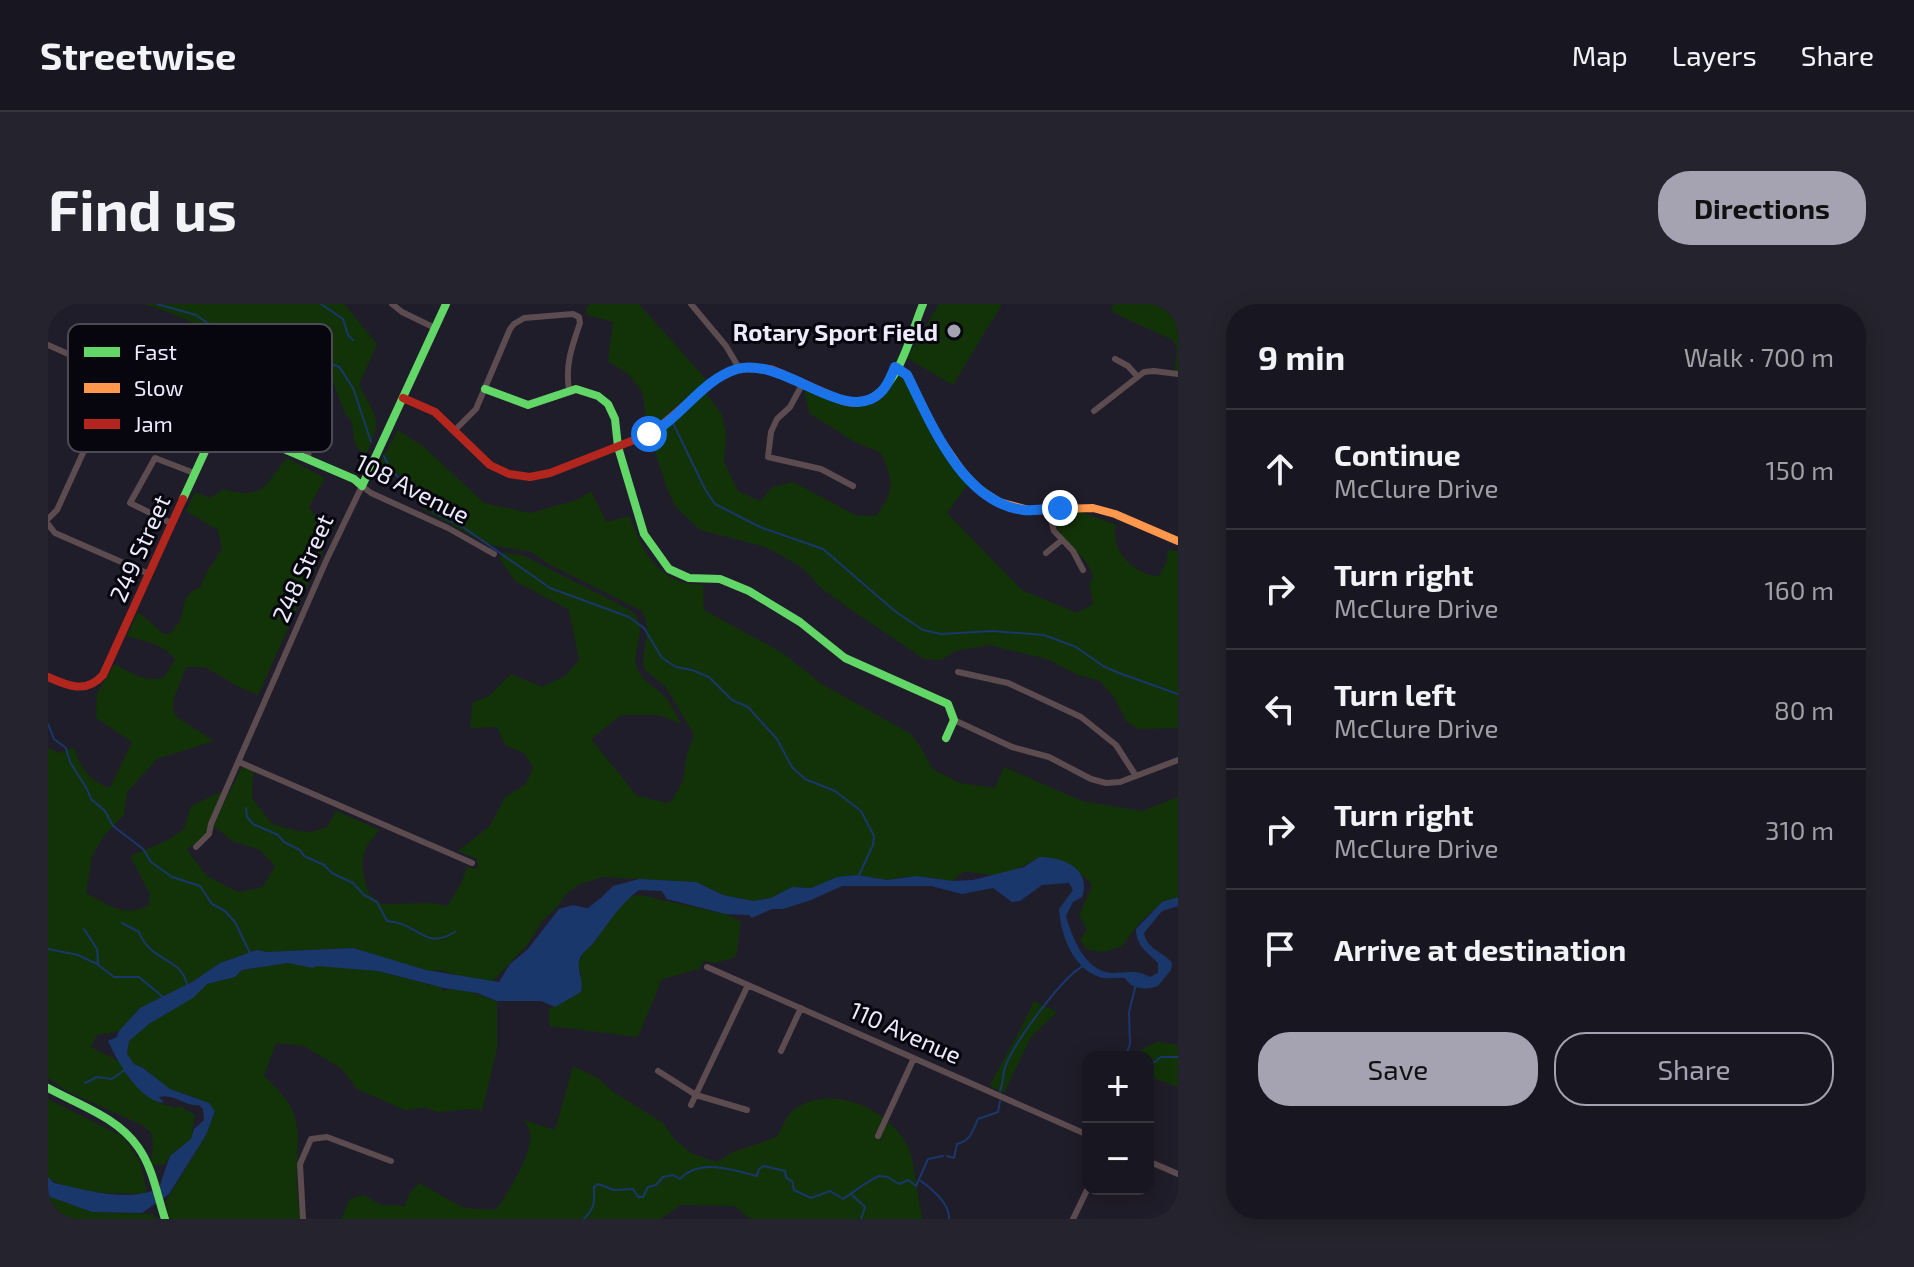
<!DOCTYPE html>
<html lang="en">
<head>
<meta charset="utf-8">
<style>
  :root { --surface:#181620; --page:#25232d; --text:#f1f3f6; --muted:#9f9fa5; --line:#36353e; --accent:#a5a2b2 }
  body { margin:0; font-family:"Exo 2",sans-serif; background:var(--page); color:var(--text) }
  .controls { position:absolute; right:24px; bottom:24px; display:grid; overflow:hidden; border-radius:16px; box-shadow:0 4px 20px #0003 }
  .controls button { width:72px; height:72px; display:grid; place-items:center; padding:0; border:0; border-bottom:2px solid var(--line); background:var(--surface); color:var(--text); font:40px sans-serif }
  .stop { position:absolute; width:24px; height:24px; margin:-18px; border:6px solid #1a73e8; border-radius:50%; background:#fff }
  .stop.end { background:#1a73e8; border-color:#fff; box-shadow:0 2px 8px #0008 }
  .list { margin:0; padding:0; list-style:none }
  h2 { display:flex; justify-content:space-between; align-items:center; height:104px; margin:0; padding:0 32px; font-size:34px }
  h2 small { font-size:26px; font-weight:400; color:var(--muted) }
  .list li { display:grid; grid-template-columns:52px 1fr auto; gap:24px; align-items:center; box-sizing:border-box; height:120px; padding:0 32px; border-top:2px solid var(--line) }
  .list b { display:block; font-size:30px; white-space:nowrap }
  .list p { margin:0; font-size:26px; white-space:nowrap; color:var(--muted) }
  .list em { font-size:26px; font-style:normal; color:var(--muted) }
  .actions { display:flex; gap:16px; padding:24px 32px }
  .actions a { flex:1; padding:18px 0; border:2px solid var(--accent); border-radius:32px; text-align:center; font-size:28px; color:var(--accent) }
  .actions .main { background:var(--accent); color:#111 }
  .icon { flex:none; width:44px; height:44px; fill:none; stroke:currentColor; stroke-width:2; stroke-linecap:round; stroke-linejoin:round }
  .map { position:relative; flex:none; width:1130px; height:915px; overflow:hidden; border-radius:32px }
  header { display:flex; align-items:center; gap:48px; box-sizing:border-box; height:112px; padding:0 40px; background:var(--surface); border-bottom:2px solid var(--line) }
  header strong { font-size:38px }
  nav { display:flex; gap:44px; margin-inline-start:auto; font-size:28px }
  .intro { display:flex; align-items:center; justify-content:space-between; box-sizing:border-box; height:192px; padding:0 48px }
  h1 { margin:0; font-size:56px }
  .button { padding:20px 36px; border-radius:32px; background:var(--accent); color:#111; font-size:28px; font-weight:700 }
  main { display:flex; gap:48px; padding:0 48px }
  aside { flex:1; background:var(--surface); border-radius:32px; box-shadow:0 4px 20px #0003 }
  .map>svg:first-child { display:block }
  .green { fill:#123307 }
  .water { fill:#1a376b }
  .lines { fill:none; stroke-linecap:round; stroke-linejoin:round }
  .stream { stroke:#1a376b; stroke-width:2 }
  .street { stroke:#5c4b4f; stroke-width:6 }
  .fast { stroke:#63d668; stroke-width:8 }
  .slow { stroke:#ff974d; stroke-width:8 }
  .jam { stroke:#b3261e; stroke-width:8 }
  .route { stroke:#1a73e8; stroke-width:10 }
  .poi-dot { fill:#a5a2b2; stroke:#07050e; stroke-width:3 }
  .labels { text-anchor:middle; dominant-baseline:central; stroke-width:6; stroke-linejoin:round; paint-order:stroke }
  .poi-label { font-size:24px; font-weight:bold; fill:#eceafb; stroke:#07050e; text-anchor:end }
  .street-label { font-size:24px; fill:#eceafb; stroke:#07050e }
  .key { fill:#07050e; stroke:#4c4a55; stroke-width:2 }
  .key-label { font-size:22px; fill:#eceafb }
</style>
</head>
<body>
<header>
<strong>Streetwise</strong>
<nav><a>Map</a><a>Layers</a><a>Share</a></nav>
</header>
<div class="intro"><h1>Find us</h1><a class="button">Directions</a></div>
<main>
<div class="map">
<svg width="1130" height="915" viewBox="0 0 1130 915">
  <rect width="100%" height="100%" fill="#201d2a"/>
  <path class="green" d="M96,0H296L329,40L311,81C329,116 335,113 318,151L310,145L306,137L304,118L296,108L279,60C214,63 159,18 96,0Z
    M542,0H591L662,80L656,86L674,111L678,129L676,158L690,187L712,197L725,183L745,178L807,211L828,212C848,185 845,177 833,149L805,137L761,109L755,79L806,99L830,91L847,63L856,68L894,141L923,176L899,209L974,286L1029,309L1045,300L1041,279L1045,275C1042,249 1009,238 1006,214L1009,210L1033,208L1068,221C1061,246 1086,271 1111,272L1119,257L1120,246L1130,247V424L1090,425L1078,417L1066,393L1052,377L1030,371L999,355L942,341L907,347L893,356L876,355L799,303L773,284L756,265L738,254L718,243L652,226L628,203L620,187L601,130L594,87L580,70L560,57L565,18L539,11L538,4Z
    M891,0H954L905,81L859,54Z
    M1066,0H1130V70L1126,69L1129,45L1125,36L1070,11L1063,6Z
    M350,126L376,143L436,199L482,209L529,196L543,187L558,218L581,212C596,249 610,280 655,281L656,306L735,349L772,379L863,430L874,445L884,465L912,479L947,484L956,463L1034,497L1094,507L1130,493V593C1105,601 1088,621 1074,643L1054,648L1038,645L1032,635L1039,626L1031,611L1044,582C1034,564 1009,560 991,553C978,561 963,569 947,571C938,572 926,567 915,568L905,577L880,573H855L839,576L809,571L789,573L763,584L744,583L723,594L705,597L675,591L648,578L555,573L532,580L518,590L510,602L494,617L479,641L445,677L410,672L393,666L378,667L305,644L218,648L209,646L172,659L144,678L92,704L71,727L49,731L43,743L71,757L84,777L111,799L128,804L132,802L147,811L143,835L122,852L117,860L103,862L105,840L103,828L94,821L19,787L0,774V444L12,449L23,444L27,445C32,464 43,478 62,484L84,438L48,414L49,389L67,360C83,369 96,378 115,374L127,356C119,341 95,337 79,332L90,308L116,330H122L132,317L138,294L144,287L153,283L157,271L174,245L170,226L138,207L147,188L162,194L175,185C218,196 214,183 239,154L277,174L261,203L265,209L287,220L210,391L191,383L157,363H138L126,394L125,407L130,414L166,437L109,455L79,488L76,511L55,533L44,552L38,589C63,602 73,613 101,602L102,590L82,552L120,536L136,525L143,502L175,487L158,530L139,546L159,572L190,588L215,583L227,562L212,546L184,537L165,521L194,463L205,467L204,494L224,520L249,527L264,528L279,523L288,507L332,526C310,548 312,562 321,590L334,600L385,599L399,602L413,580L419,563L428,565L430,562L429,555L410,547L442,522L457,493L478,480L485,463L477,450L457,441L449,423L422,424L424,399L441,392L463,370L494,383L517,372L531,356L521,306L467,277L451,254L456,248L476,252L584,307C603,327 581,345 590,366C595,378 609,384 617,393C624,401 628,410 633,420L611,411H573L543,435L589,492L619,499L624,496L635,477L639,450L646,431L618,383L596,365C593,344 605,327 594,307L497,258L484,248L441,241L377,206L355,173L331,161Z
    M592,591L677,610L693,617L688,653L667,659L656,657L651,665L614,675L590,733L502,722L501,705L533,688V669L530,661L535,648L545,640L570,602L581,593Z
    M240,659L330,667L394,684L395,688C409,679 433,693 449,697V744L434,807L423,805L391,808L377,804L357,806L309,785L294,765L256,742L228,739L216,772C252,806 251,816 249,863C248,880 250,898 252,915H121L118,897L158,831L167,807L147,793L121,785L96,764L86,760L79,750L81,736L101,720L144,694L159,680L187,673L194,666Z
    M985,697L1009,708L983,733L956,789L942,782C948,768 985,705 985,697Z
    M1109,738L1130,741V783L1102,773L1100,777V753H1078Z
    M525,762L550,774L564,787L615,819L627,836L645,850L669,858L685,848L729,833C734,823 739,809 750,803C787,780 843,807 860,843C867,857 869,895 875,915H702L687,902L633,901L613,915H293L302,895L316,891L333,901L357,902L361,890L371,879L416,904L448,906C459,890 486,848 482,828C481,823 478,820 476,816L507,826Z
    M0,795L74,832L92,858L99,890C73,889 20,891 0,873Z
    M0,892L44,908L105,910L109,915H0Z"/>
  <path class="water" d="M991,553C1014,553 1044,564 1034,593L1025,598L1018,612C1024,634 1038,668 1064,669C1078,669 1088,665 1102,673L1110,669V659C1100,649 1088,642 1088,625L1114,598L1130,593V602L1114,607L1096,629C1099,646 1115,647 1124,659L1123,666L1110,682C1098,686 1084,686 1077,674C1068,673 1060,676 1051,673C1024,663 1013,631 1011,605L1025,586L1021,579L994,581L972,597L964,598L945,584L914,590L883,582H794L763,596L735,605H724L704,614L701,611L677,610L619,595L614,587L591,586C569,603 562,618 546,638C541,645 533,648 531,657C529,667 536,676 533,688L507,703L493,697H449L429,689L396,684L330,667L268,662L265,664L240,659L194,666L187,673L159,680L145,694L101,720L81,737L79,750L86,760L95,764L122,785L161,799L167,807L158,831L121,890L94,909L44,908L0,892V873L6,879C38,886 81,899 111,884L122,852L143,835L146,825L156,816L155,805L151,801C136,803 127,789 111,793L116,799C92,798 69,757 60,737L69,733L71,727L92,704L144,678L172,659L209,646L218,648L305,644L378,666L451,678L462,660L480,645L511,605L525,601L542,605L565,582L591,575L648,578L675,591L705,597L723,594L744,583L763,584L789,573L809,571L839,576L868,572L905,577L925,576L976,563Z"/>
  <g class="lines">
    <path class="stream" d="M109,0L148,11L175,30L219,50L236,55L268,54L291,63
      M273,0L295,15L300,31L305,36
      M292,64L305,84L323,138
      M623,115L657,185L667,200L712,223L775,245L848,308L875,326L893,330L944,327L996,331L1028,343L1055,362L1071,369L1130,390
      M336,152L341,163L363,188L386,208L415,223L502,284L581,313L596,324L614,354L628,363L644,366L661,373L684,396L700,403L729,435L744,463L757,475L787,487L813,507L826,532L825,541L811,571
      M0,420L6,435L18,444L22,458L39,485L43,495L57,507L65,522L95,545L103,558L124,573L152,582L164,600L177,607L187,618L202,649
      M198,504L199,513L205,520L230,531L236,538L252,546L256,552L276,561L284,569L305,579L316,591L329,598L339,617C372,619 375,647 407,628
      M539,606L553,595
      M74,619L91,628C103,659 134,653 139,681
      M36,625L49,645L50,659
      M0,645L30,651L49,660L66,673H91L115,693
      M1077,753L1082,740L1081,708L1088,680
      M1100,763L1113,753H1130
      M37,779L49,773L64,775L78,765
      M952,787C955,779 955,771 957,763C966,739 1015,671 1037,661
      M899,852L906,854L909,840C924,836 924,827 930,815L950,808L952,797
      M873,877C885,886 902,900 901,915
      M804,891L817,903L813,915
      M536,915C548,902 546,898 546,883L550,880L566,886L585,885L590,893H595L600,883L608,881L615,873L625,871L632,875C652,854 684,866 709,872L711,865L716,862L737,867L738,874L744,877L746,886L763,894L782,887L795,895C808,887 817,878 831,872L840,873L851,880L860,876L868,882L880,855L895,852"/>
    <path class="street" d="M344,0L354,8L387,24
      M643,0L678,42L691,64
      M131,24C177,32 145,73 134,100
      M0,41L171,117
      M1067,55L1080,62L1089,72
      M215,64L247,68L255,74L262,131L260,155
      M755,79L742,103L729,115L723,128L720,153L773,165L805,182
      M1046,107L1096,68L1106,67L1130,70
      M406,127L428,105L462,25L466,20L476,14L525,10L531,13L532,19C524,42 517,61 521,86
      M1000,205L1006,227L1025,247L1035,266
      M0,215L9,206L70,72
      M123,219L82,199L107,154L146,169
      M0,220L7,229L101,270
      M998,249L1014,236
      M910,368L960,379L1033,413L1068,441L1088,472
      M906,416L964,443L1001,453L1043,475L1058,479L1072,478L1130,456
      M191,458L424,559
      M148,543L161,530L163,520L278,257L314,182L323,189L400,224L446,250
      M659,663L1040,831
      M733,747L753,704
      M610,767L648,791L699,806
      M643,801L700,681
      M830,832L866,754
      M1100,857L1130,870
      M255,915L252,860L263,835L279,833L343,857
      M1025,915L1040,884"/>
    <path class="fast" d="M437,85L480,101L528,85L550,92L560,100L567,115L570,143L596,230L621,265L641,274L672,275L701,287L752,318L797,354L900,400L906,416L898,434
      M807,99C850,95 861,33 875,0
      M135,195L171,117L306,175L314,182L398,0
      M0,784C31,801 69,813 90,843C105,864 109,891 117,915"/>
    <path class="slow" d="M847,63L858,70L889,131L916,170L932,186L951,198L981,206L1045,204L1067,210L1130,237"/>
    <path class="jam" d="M355,94L387,108L442,161L461,170L482,173L502,169L604,129L669,74L691,64L723,65L798,98L807,99
      M0,373C20,382 38,390 55,371L135,195"/>
  </g>
  <g class="lines">
    <path class="route" d="M601,130C634,114 653,76 689,65C736,52 797,122 832,89C840,82 843,72 847,63L859,71C883,119 914,198 975,206C987,207 1000,205 1012,204"/>
  </g>
  <circle class="poi-dot" cx="906" cy="27" r="8"/>
  <g class="labels">
    <g class="poi-label">
      <text x="890" y="27">Rotary Sport Field</text>
    </g>
    <g class="street-label">
      <text transform="translate(365 184) rotate(27)">108 Avenue</text>
      <text transform="translate(91 244) rotate(-66)">249 Street</text>
      <text transform="translate(254 264) rotate(-66)">248 Street</text>
      <text transform="translate(858 728) rotate(24)">110 Avenue</text>
    </g>
  </g>
  <rect x="20" y="20" width="264" height="128" rx="12" class="key"/>
  <rect x="36" y="43" width="36" height="10" fill="#63d668"/>
  <rect x="36" y="79" width="36" height="10" fill="#ff974d"/>
  <rect x="36" y="115" width="36" height="10" fill="#b3261e"/>
  <g class="key-label">
    <text x="86" y="56">Fast</text>
    <text x="86" y="92">Slow</text>
    <text x="86" y="128">Jam</text>
  </g>
</svg>
<div class="controls">
<button>+</button>
<button>−</button>
</div>
<div class="stop" style="left:601px;top:130px"></div>
<div class="stop end" style="left:1012px;top:204px"></div>
</div>
<aside>
<h2>9 min<small>Walk · 700 m</small></h2>
<ul class="list">
<li><svg class="icon" aria-label="ahead" viewBox="0 0 24 24"><path d="M12 20V5M6 11l6-6 6 6"/></svg><div><b>Continue</b><p>McClure Drive</p></div><em>150 m</em></li>
<li><svg class="icon" aria-label="right" viewBox="0 0 24 24"><path d="M7 20v-9h11M14 6l5 5-5 5"/></svg><div><b>Turn right</b><p>McClure Drive</p></div><em>160 m</em></li>
<li><svg class="icon" aria-label="left" viewBox="0 0 24 24"><path d="M17 20v-9H6M10 6l-5 5 5 5"/></svg><div><b>Turn left</b><p>McClure Drive</p></div><em>80 m</em></li>
<li><svg class="icon" aria-label="right" viewBox="0 0 24 24"><path d="M7 20v-9h11M14 6l5 5-5 5"/></svg><div><b>Turn right</b><p>McClure Drive</p></div><em>310 m</em></li>
<li><svg class="icon" aria-label="arrive" viewBox="0 0 24 24"><path d="M6 21V4h12l-3 4 3 4H6"/></svg><div><b>Arrive at destination</b></div></li>
</ul>
<div class="actions"><a class="main">Save</a><a>Share</a></div>
</aside>
</main>
</body>
</html>
